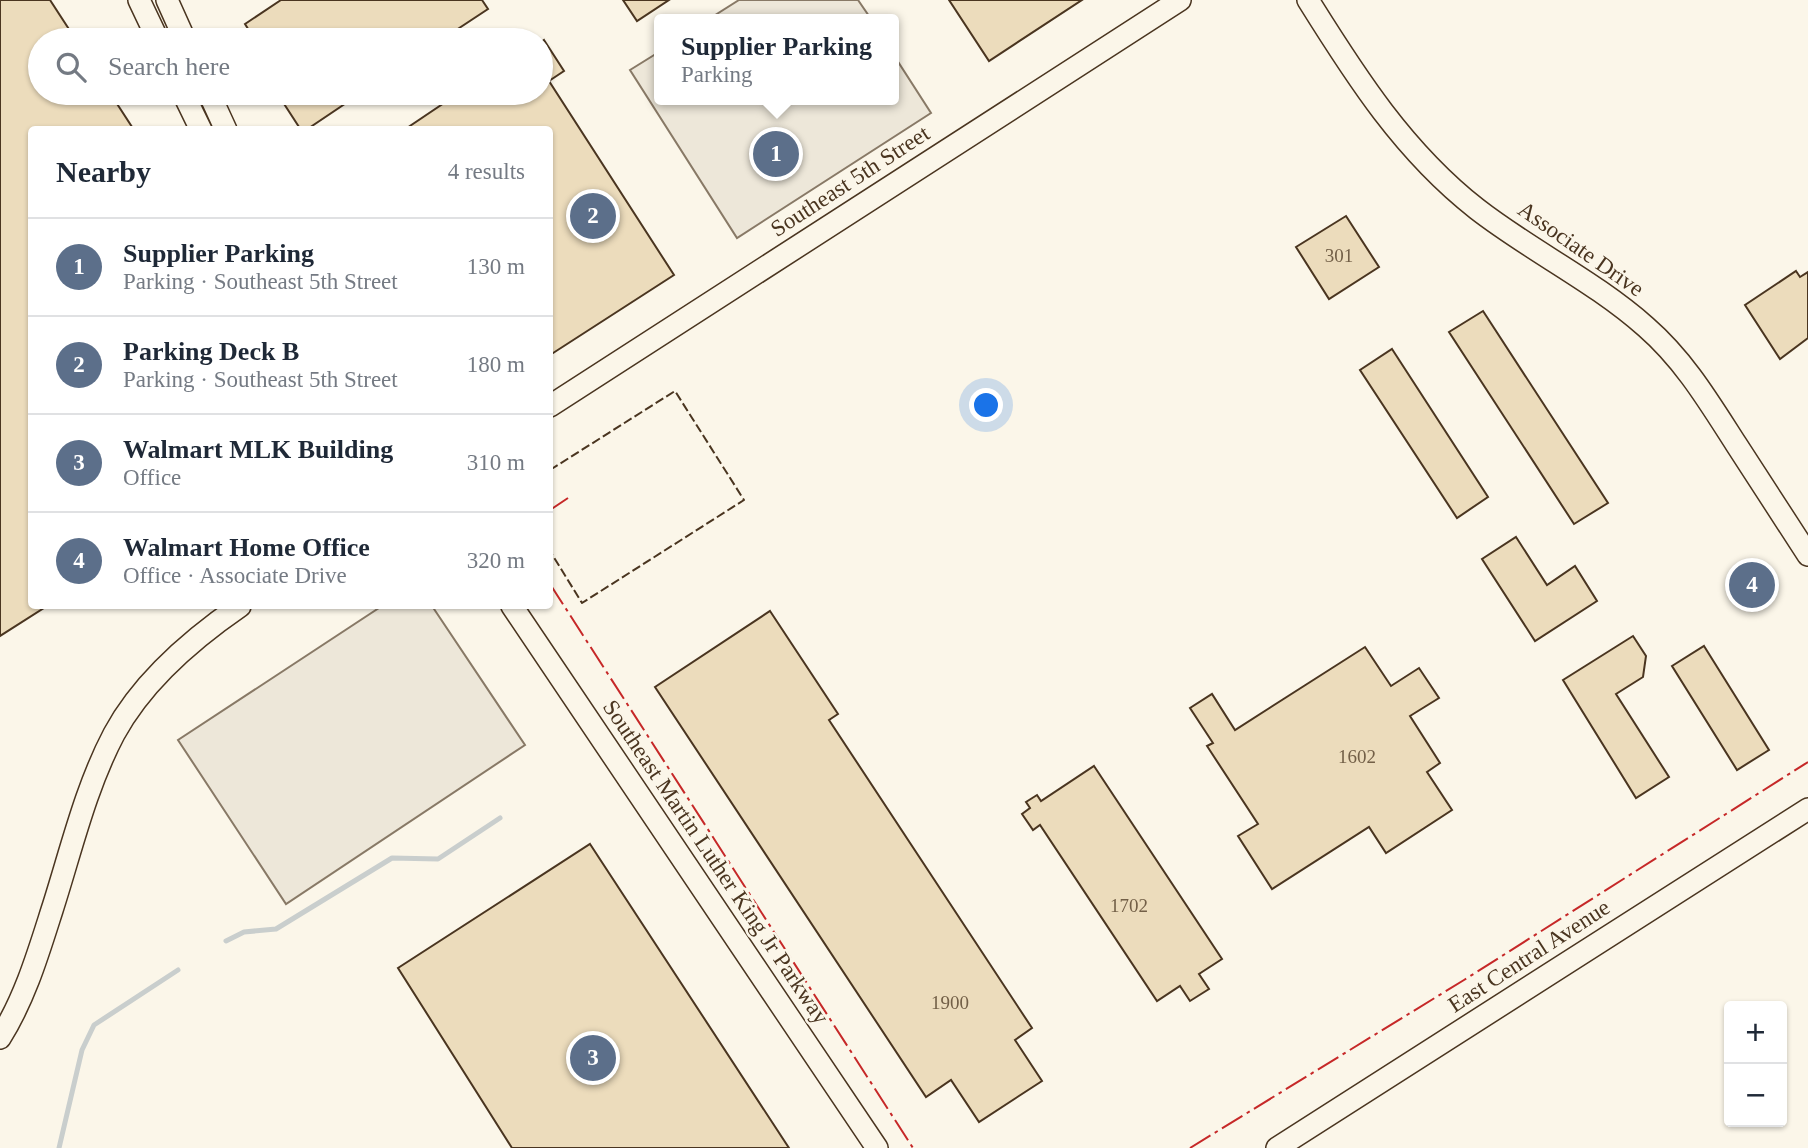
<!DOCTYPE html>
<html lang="en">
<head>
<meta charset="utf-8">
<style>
  :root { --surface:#fff; --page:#f6f6f7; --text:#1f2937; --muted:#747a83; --line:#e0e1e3; --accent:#7c3aed }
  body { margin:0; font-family:"Times New Roman",serif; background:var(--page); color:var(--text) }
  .controls { position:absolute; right:21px; bottom:21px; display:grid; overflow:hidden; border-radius:7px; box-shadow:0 2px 5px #0004 }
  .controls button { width:63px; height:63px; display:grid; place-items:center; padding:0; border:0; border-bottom:2px solid var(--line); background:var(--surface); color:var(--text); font:35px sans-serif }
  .you { position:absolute; left:987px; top:406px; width:24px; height:24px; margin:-18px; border:5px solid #fff; border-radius:50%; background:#1a73e8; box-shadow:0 0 0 10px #1a73e833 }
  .badge { display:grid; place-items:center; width:46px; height:46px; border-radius:50%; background:var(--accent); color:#fff; font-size:23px; font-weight:700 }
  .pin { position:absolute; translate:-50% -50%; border:4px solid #fff; box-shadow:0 2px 7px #0006 }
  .popup { position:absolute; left:654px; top:14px; width:245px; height:91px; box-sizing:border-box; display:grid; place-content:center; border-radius:7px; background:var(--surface); filter:drop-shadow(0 2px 5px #0005); font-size:23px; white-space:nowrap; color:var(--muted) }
  .popup b { font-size:26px; color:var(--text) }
  .popup::after { content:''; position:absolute; left:50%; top:100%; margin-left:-14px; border:14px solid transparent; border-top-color:var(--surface) }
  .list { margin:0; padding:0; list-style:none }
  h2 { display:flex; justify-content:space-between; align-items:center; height:91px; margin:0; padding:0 28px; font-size:30px }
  h2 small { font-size:23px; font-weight:400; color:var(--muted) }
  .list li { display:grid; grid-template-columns:46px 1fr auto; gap:21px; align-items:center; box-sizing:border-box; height:98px; padding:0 28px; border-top:2px solid var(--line) }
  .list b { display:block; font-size:26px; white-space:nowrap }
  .list p { margin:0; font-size:23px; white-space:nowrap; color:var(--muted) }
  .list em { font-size:23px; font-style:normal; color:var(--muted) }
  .icon { flex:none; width:38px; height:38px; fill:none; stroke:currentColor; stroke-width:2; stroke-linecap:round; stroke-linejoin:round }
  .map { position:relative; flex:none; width:1808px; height:1148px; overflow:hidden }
  .search { position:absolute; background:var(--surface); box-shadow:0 2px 5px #0004; left:28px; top:28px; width:525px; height:77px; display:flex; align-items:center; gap:18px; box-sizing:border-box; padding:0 24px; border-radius:38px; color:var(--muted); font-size:26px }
  .panel { position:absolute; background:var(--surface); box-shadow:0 2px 5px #0004; left:28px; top:126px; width:525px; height:483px; border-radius:7px }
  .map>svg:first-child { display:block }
  .parking { fill:#ede7d9; stroke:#887966; stroke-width:2 }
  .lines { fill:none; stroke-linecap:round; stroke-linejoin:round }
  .stream { stroke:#c9cecd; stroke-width:5 }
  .building { fill:#ecdcbc; stroke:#4a3520; stroke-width:2 }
  .secondary-casing { stroke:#4a3520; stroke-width:24 }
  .secondary { stroke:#fbf6e9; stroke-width:21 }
  .fence { stroke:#4a3520; stroke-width:2; stroke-dasharray:9 3.5; stroke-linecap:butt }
  .power { stroke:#c62828; stroke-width:2; stroke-dasharray:24 5 3.5 5; stroke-linecap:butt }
  .labels { text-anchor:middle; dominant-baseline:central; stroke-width:5; stroke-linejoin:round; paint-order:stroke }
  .number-label { font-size:19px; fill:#725f47 }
  .street-label { font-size:23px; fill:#4a3520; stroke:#fbf6e9 }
</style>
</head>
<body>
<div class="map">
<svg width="1808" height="1148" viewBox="0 0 1808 1148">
  <rect width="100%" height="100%" fill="#fbf6e9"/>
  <path class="parking" d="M739,0H858L871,19H709Z
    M659,52V100H893V54L931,113L737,238L630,70Z
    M382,606H432L525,745L286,904L178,740Z"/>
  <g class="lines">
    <path class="stream" d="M226,941L244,932L276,929L392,858L438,859L500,818
      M59,1148L82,1050L94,1025L178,970"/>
  </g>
  <path class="building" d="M0,0H50L76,40H40V93H110L134,130H32V606H47L0,636Z
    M281,0H482L488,9L441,40H255L245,24Z
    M623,0H669L637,21Z
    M949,0H1082L989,61Z
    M544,40L564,71L549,81L674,275L550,355V130H404L459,93H541V42Z
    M277,93H361L306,130H301Z
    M1346,216L1379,267L1329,299L1296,247Z
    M1796,271L1800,277L1808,272V338L1780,359L1745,305Z
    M1483,311L1608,503L1574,524L1449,332Z
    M1392,349L1488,497L1457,518L1360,370Z
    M1516,537L1547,585L1575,566L1597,601L1535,641L1482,559Z
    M770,611L838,714L829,720L1032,1028L1015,1040L1042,1081L979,1122L951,1080L926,1097L655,687Z
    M1633,636L1646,656L1643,677L1616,694L1669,777L1636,798L1563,680Z
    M1704,646L1769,750L1737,770L1672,666Z
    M1365,647L1391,686L1419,668L1439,698L1410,716L1440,763L1427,772L1452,810L1386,853L1369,827L1272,889L1238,836L1258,824L1207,746L1213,743L1190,708L1212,694L1235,730Z
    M1094,766L1222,959L1199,974L1209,989L1190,1001L1180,986L1157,1001L1040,825L1033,830L1022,814L1030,808L1026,802L1037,795L1041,801Z
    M590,844L789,1148H512L398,968Z"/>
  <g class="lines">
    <g class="secondary-casing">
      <path id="secondary" d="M139,0L158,40
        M167,0L185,40
        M1308,0C1356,77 1404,152 1477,209C1531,251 1594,281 1646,327C1684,360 1709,402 1736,444C1760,481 1784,518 1808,555
        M183,93L201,130
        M209,93L226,130
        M550,406L1180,0
        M512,606L877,1148
        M0,1038C25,998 38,954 52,910C71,851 85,789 114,734C142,682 192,639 240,606
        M1277,1148L1808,809"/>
    </g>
    <use href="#secondary" class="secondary"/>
    <path class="fence" d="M550,470L675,391L744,500L582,603L550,551"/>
    <path class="power" d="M550,510L568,498
      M550,584L913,1148
      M1190,1148L1464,980L1808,762"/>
  </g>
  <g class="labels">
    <g class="number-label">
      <text x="1339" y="255">301</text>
      <text x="1357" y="756">1602</text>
      <text x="1129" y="905">1702</text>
      <text x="950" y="1002">1900</text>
    </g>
    <g class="street-label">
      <text transform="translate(850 181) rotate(-33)">Southeast 5th Street</text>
      <text transform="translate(1581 249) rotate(35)">Associate Drive</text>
      <text transform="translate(716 862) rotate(56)">Southeast Martin Luther King Jr Parkway</text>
      <text transform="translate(1529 956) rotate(-33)">East Central Avenue</text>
    </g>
  </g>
</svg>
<div class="controls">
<button>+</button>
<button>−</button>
</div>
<div class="you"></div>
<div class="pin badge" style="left:776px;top:154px;background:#5c6f8a">1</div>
<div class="popup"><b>Supplier Parking</b>Parking</div>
<div class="pin badge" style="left:593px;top:216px;background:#5c6f8a">2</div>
<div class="pin badge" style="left:593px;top:1058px;background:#5c6f8a">3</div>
<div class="pin badge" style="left:1752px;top:585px;background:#5c6f8a">4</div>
<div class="search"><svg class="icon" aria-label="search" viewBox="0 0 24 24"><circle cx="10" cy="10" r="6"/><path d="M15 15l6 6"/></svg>Search here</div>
<section class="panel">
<h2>Nearby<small>4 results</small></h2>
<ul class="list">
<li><span class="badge" style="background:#5c6f8a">1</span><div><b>Supplier Parking</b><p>Parking · Southeast 5th Street</p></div><em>130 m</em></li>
<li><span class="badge" style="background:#5c6f8a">2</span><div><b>Parking Deck B</b><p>Parking · Southeast 5th Street</p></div><em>180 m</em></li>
<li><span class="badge" style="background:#5c6f8a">3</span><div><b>Walmart MLK Building</b><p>Office</p></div><em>310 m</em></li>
<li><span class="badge" style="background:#5c6f8a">4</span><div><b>Walmart Home Office</b><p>Office · Associate Drive</p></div><em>320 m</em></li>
</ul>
</section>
</div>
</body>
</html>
